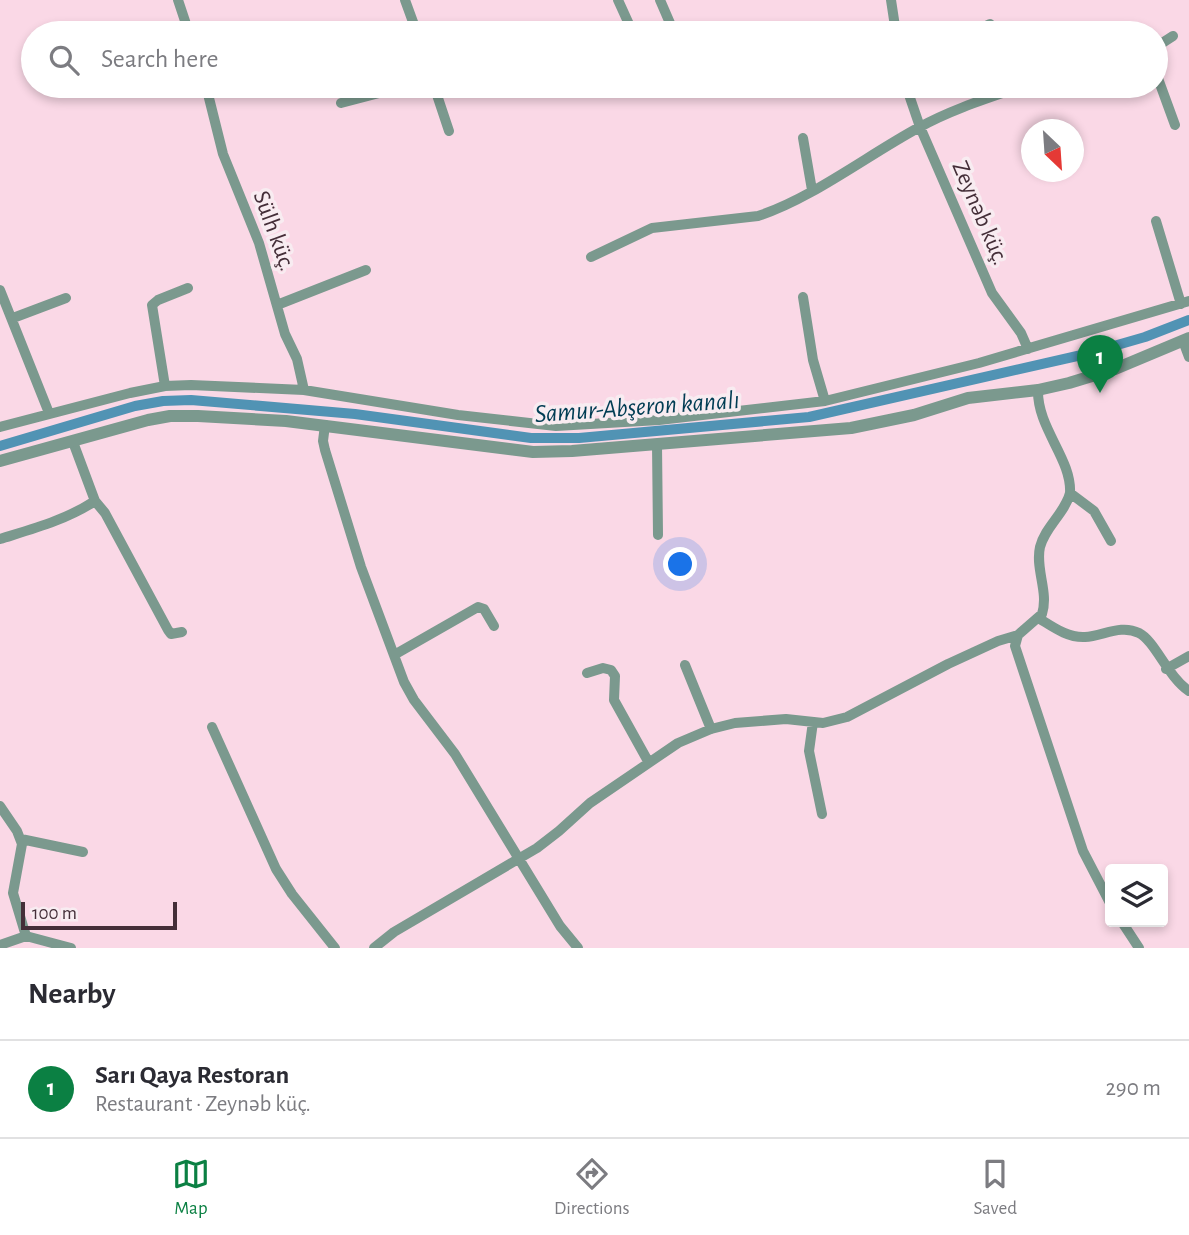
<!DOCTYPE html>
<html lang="en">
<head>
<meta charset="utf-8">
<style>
  :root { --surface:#fff; --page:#f7f7f7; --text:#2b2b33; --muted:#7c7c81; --line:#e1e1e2; --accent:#0b8043 }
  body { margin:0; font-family:"Alegreya Sans",sans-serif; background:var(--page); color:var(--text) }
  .controls { position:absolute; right:21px; bottom:21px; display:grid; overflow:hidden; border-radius:7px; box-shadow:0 4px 10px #0003 }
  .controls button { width:63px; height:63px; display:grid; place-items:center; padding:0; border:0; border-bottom:2px solid var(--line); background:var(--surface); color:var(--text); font:35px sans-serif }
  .compass { position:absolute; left:1021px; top:119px; width:63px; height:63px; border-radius:50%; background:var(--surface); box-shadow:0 4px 10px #0003; rotate:155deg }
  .scale { position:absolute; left:21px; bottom:18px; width:156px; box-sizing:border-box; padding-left:7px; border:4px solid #442e38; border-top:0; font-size:19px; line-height:24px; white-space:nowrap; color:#442e38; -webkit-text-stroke:5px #f8ecf1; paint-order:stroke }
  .you { position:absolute; left:681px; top:565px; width:24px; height:24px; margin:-18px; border:5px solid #fff; border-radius:50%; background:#1a73e8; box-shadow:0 0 0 10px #1a73e833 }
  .badge { display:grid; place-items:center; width:46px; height:46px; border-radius:50%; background:var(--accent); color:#fff; font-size:23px; font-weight:700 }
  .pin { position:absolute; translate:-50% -58px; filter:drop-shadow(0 2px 4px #0008) }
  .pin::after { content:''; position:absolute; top:37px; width:24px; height:21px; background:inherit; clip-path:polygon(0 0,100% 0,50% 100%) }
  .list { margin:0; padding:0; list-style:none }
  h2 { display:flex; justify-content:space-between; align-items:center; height:91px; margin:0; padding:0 28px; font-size:30px }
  h2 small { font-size:23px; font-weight:400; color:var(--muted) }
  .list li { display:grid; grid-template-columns:46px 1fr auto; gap:21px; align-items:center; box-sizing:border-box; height:98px; padding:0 28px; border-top:2px solid var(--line) }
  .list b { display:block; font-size:26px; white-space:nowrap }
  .list p { margin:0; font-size:23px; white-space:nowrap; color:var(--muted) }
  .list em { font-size:23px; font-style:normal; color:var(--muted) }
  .icon { flex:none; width:38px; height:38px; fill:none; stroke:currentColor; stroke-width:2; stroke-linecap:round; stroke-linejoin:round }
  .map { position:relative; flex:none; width:1189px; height:948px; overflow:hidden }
  .search { position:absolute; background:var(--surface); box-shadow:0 4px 10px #0003; left:21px; right:21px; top:21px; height:77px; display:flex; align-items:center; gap:18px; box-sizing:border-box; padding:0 24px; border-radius:38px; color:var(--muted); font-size:26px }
  .sheet { height:189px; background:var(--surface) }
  nav { display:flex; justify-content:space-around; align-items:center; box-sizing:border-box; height:98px; border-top:2px solid var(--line); background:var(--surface); font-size:19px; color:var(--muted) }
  nav a { display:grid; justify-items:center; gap:4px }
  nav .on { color:var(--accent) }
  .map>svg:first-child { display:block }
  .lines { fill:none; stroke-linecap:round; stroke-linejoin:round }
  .canal { stroke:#5193b4; stroke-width:10 }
  .minor { stroke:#7b998e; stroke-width:10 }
  .tertiary { stroke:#7b998e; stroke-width:12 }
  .labels { text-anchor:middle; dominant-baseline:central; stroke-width:7; stroke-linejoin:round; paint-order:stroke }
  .street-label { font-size:24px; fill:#442e38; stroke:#f8ecf1 }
  .water-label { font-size:26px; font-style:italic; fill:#003c53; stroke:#f8ecf1 }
</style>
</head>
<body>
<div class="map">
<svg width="1189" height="948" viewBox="0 0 1189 948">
  <rect width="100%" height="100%" fill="#fad8e6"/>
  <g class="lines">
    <path class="canal" d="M0,446L135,406L163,401L191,400L355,414L531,438H579L809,417L1086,354L1145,337L1189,320"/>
    <path class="minor" d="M178,0L189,33
      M405,0L417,33
      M618,0L633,33
      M660,0L673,30L682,33
      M891,0L896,33
      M221,33L238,29L247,32
      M971,33L990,24
      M1156,47L1173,36
      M1156,73L1175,125
      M206,86L223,154L259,243L285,334L297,359L304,390
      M434,86L449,131
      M906,86L920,127L992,293L1021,333L1028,349
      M341,103L406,86
      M803,138L812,190
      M1156,221L1181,304
      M591,257L652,228L758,216C811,199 868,155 918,128C950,110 988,98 1023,86
      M0,290L49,413
      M803,297L813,360L825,401
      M277,305L366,270
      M13,318L66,298
      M1183,341L1189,357
      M165,386L152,305L158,300L188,288
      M1038,390C1037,428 1072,459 1070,493C1065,513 1045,527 1040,547C1035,569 1049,592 1042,614L1018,635L1015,646L1083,851L1110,903
      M325,425L323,441L325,450L361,567L404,682L414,700L455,754L560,926L578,948
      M0,427L130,393L165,386L191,385L304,390L458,415L556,426L659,420L825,401L979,363L1189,301
      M73,442L95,501L105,513L168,630L171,634L182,632
      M657,445L658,535
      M1070,493L1094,511L1111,541
      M0,539C32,529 66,520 95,501
      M1040,619C1053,627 1068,638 1085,637C1103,636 1121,624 1139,633C1155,641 1168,677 1189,691
      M394,655L478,607L484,609L494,626
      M685,665L711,729
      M1166,669L1189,656
      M587,673L603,668L611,670L615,676L614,700L649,763
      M813,722L809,751L822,814
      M212,727L276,869L292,894L335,948
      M0,806L17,831L22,844L13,893L26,936
      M21,839L83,852
      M1122,922L1139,948
      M0,945L26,936L71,948
      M374,948L394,932L537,848L559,831L590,803L678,743L711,729L735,723L786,719L823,723L847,717L948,664L998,641L1018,635"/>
    <path class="tertiary" d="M0,461L148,420L170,416H198L286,421L533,452L572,451L851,428L914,415L968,398L1038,390L1069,383L1115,369L1189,338"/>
  </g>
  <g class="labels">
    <g class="street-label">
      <text transform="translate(980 213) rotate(67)">Zeynəb küç.</text>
      <text transform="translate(274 231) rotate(70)">Sülh küç.</text>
    </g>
    <g class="water-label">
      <text transform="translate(637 407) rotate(-4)">Samur-Abşeron kanalı</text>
    </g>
  </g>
</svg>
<div class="controls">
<button><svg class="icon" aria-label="layers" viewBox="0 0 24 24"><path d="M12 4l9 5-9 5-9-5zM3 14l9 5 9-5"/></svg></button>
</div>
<svg class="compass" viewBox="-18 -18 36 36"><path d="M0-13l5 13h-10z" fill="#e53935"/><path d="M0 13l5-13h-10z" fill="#7c7c81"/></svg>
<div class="scale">100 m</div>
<div class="you"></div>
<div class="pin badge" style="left:1100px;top:393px">1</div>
<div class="search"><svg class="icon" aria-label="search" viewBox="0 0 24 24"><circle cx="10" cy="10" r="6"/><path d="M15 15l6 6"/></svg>Search here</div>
</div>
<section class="sheet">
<h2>Nearby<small></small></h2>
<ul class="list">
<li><span class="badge">1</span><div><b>Sarı Qaya Restoran</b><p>Restaurant · Zeynəb küç.</p></div><em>290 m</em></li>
</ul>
</section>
<nav>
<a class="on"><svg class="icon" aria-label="map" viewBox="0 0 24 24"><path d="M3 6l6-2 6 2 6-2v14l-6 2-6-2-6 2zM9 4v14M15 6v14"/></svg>Map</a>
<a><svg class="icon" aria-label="directions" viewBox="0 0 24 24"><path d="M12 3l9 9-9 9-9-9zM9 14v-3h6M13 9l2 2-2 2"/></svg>Directions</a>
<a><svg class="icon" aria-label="saved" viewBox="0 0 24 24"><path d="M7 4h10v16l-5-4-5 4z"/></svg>Saved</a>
</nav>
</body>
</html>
